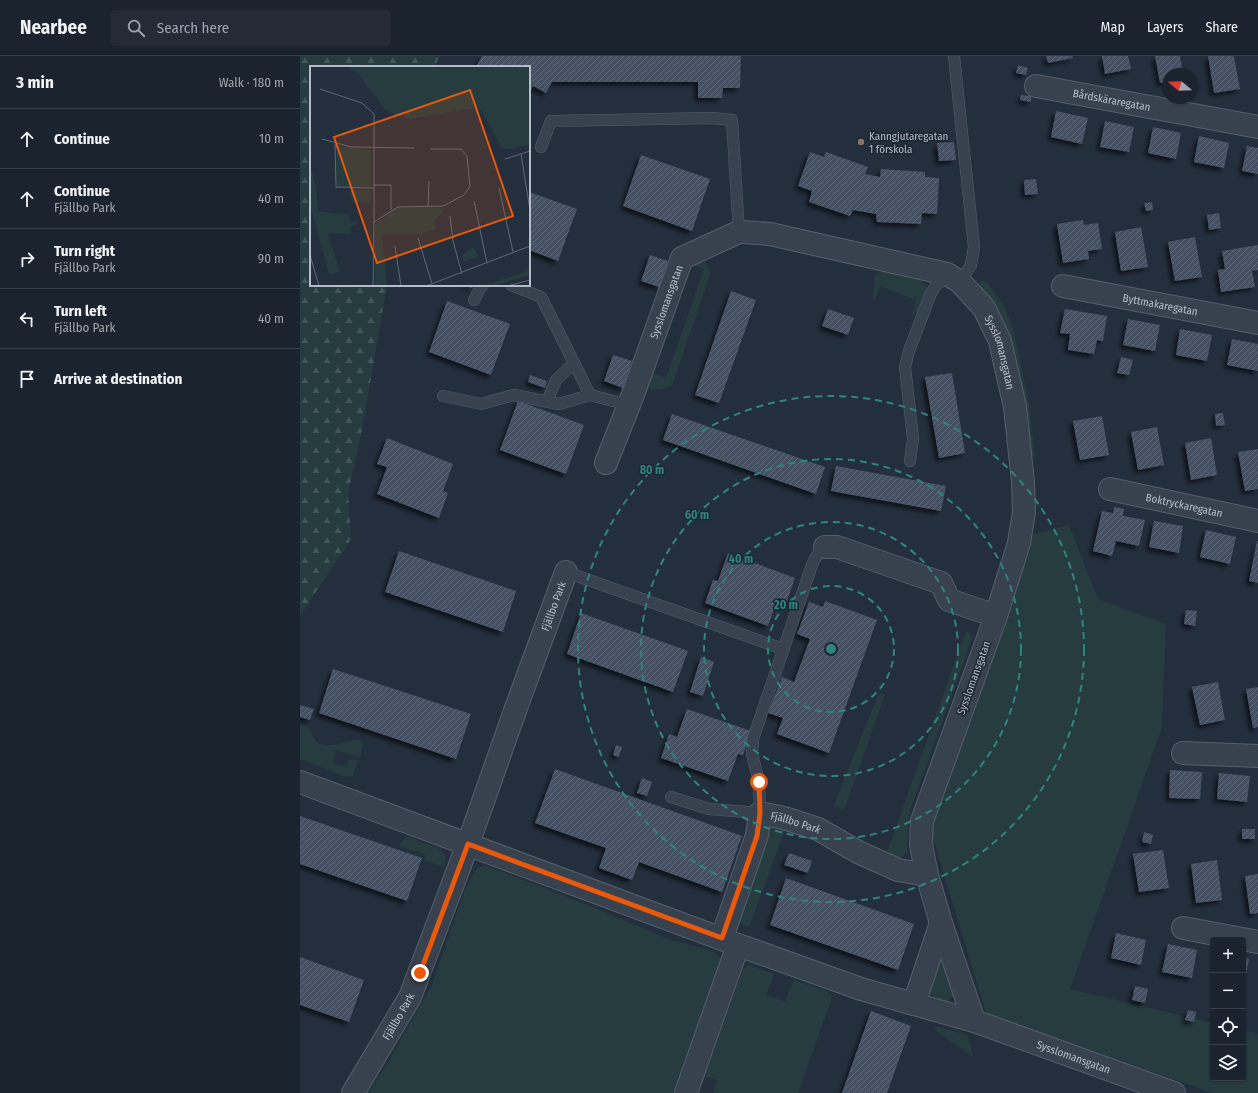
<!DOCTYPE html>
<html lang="en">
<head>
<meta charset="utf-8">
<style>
  :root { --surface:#1b232e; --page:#242b36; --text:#f1f3f6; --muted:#a0a4aa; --line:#39404a }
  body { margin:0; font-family:"Fira Sans Condensed",sans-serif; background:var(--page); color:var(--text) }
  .controls { position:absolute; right:12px; bottom:12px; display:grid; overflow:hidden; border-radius:4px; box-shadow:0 1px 3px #0004 }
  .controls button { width:36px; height:36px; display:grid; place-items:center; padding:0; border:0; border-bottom:1px solid var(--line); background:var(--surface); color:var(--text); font:20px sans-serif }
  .compass { position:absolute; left:862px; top:12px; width:36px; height:36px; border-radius:50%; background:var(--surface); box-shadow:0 1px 3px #0004; rotate:289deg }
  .stop { position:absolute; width:12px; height:12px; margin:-9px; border:3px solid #ea580c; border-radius:50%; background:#fff }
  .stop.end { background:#ea580c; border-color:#fff; box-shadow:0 1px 4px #0008 }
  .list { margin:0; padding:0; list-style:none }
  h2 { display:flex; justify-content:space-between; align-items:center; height:52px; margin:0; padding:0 16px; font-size:17px }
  h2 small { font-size:13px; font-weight:400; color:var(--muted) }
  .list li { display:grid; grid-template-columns:26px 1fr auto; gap:12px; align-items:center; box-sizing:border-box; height:60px; padding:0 16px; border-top:1px solid var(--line) }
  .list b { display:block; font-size:15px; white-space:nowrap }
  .list p { margin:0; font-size:13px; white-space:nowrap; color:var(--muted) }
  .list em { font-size:13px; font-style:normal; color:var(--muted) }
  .icon { flex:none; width:22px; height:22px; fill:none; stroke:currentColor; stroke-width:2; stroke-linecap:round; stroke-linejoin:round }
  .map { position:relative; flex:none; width:958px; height:1037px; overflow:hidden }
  header { display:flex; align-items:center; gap:24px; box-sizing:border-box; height:56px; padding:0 20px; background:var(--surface); border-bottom:1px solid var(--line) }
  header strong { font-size:19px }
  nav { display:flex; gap:22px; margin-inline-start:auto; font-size:14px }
  .search { width:280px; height:36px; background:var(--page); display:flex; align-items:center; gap:10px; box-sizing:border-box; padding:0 14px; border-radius:4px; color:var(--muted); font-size:15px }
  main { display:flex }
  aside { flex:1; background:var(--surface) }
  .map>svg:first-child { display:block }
  .green { fill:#263c3f }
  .forest { fill:url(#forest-firs) }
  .building { fill:url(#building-hatch); filter:url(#shadow) }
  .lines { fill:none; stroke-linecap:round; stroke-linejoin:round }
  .service-casing { stroke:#565f6c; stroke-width:12 }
  .minor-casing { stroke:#565f6c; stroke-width:24 }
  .service { stroke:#38414e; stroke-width:11 }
  .minor { stroke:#38414e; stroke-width:22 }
  .route { stroke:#ea580c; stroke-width:5 }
  .ring { fill:none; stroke:#308480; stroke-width:2; stroke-dasharray:7 5 }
  .education-dot { fill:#8d6e63; stroke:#1d2633; stroke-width:1.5 }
  .labels { text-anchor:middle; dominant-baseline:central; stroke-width:3; stroke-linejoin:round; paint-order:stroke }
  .street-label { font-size:11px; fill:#b4bcc9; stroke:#1d2633 }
  .poi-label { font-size:11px; fill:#b4bcc9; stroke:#1d2633; text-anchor:start }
  .inset-road { fill:none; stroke:#5e6776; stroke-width:1 }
  .view { fill:#e8590c; fill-opacity:0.15; stroke:#e8590c; stroke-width:2 }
  .inset-edge { fill:none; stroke:#b4bcc9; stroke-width:2 }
  .centre { fill:#308480; stroke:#1d2633; stroke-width:2 }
  .ring-label { font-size:12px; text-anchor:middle; font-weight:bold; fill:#308480; stroke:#1d2633; stroke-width:3; stroke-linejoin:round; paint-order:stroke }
</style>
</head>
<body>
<header>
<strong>Nearbee</strong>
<div class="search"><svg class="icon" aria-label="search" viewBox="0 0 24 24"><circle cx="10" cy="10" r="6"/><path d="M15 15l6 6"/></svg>Search here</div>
<nav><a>Map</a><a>Layers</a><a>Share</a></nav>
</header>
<main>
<aside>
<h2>3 min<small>Walk · 180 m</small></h2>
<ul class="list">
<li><svg class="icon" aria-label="ahead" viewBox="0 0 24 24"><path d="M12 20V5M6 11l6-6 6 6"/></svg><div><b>Continue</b></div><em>10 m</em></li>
<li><svg class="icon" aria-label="ahead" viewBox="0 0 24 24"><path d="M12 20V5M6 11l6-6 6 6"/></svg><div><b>Continue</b><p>Fjällbo Park</p></div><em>40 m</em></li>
<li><svg class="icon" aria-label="right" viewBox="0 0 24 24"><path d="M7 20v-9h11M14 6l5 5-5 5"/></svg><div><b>Turn right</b><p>Fjällbo Park</p></div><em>90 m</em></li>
<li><svg class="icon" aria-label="left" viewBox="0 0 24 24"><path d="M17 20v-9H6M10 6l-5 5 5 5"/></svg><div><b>Turn left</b><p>Fjällbo Park</p></div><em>40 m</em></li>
<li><svg class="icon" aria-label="arrive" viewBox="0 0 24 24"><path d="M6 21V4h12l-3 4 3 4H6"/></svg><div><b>Arrive at destination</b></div></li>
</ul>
</aside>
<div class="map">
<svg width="958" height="1037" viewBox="0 0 958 1037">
  <defs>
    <pattern id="forest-firs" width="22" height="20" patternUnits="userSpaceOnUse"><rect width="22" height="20" fill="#263c3f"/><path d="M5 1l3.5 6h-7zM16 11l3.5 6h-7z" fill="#435659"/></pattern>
    <pattern id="building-hatch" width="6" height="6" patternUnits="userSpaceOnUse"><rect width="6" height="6" fill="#455162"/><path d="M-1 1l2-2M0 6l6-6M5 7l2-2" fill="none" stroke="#5d6877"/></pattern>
    <filter id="shadow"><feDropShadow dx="-3.5" dy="3.5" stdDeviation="2" flood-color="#0009"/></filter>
  </defs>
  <rect width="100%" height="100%" fill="#242f3e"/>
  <path class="green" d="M403,204L408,210L410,219L372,329L360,334L351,333L347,328L351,317L366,322L404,213L391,208Z
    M583,214C598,217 616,218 627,230C624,241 623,255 611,260L616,244L580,230L575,243L573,242L575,220Z
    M682,224L687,226L704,250L710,263L715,280L729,348L735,400H731L723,340L710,278L695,250L681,235L679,227Z
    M769,469L798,543L866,568L862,671L770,933L913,967V1022H943V974L958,978V1037H913L686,957L630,772L728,480Z
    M666,575L673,580L611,752L609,763L607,796L602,801H592L586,799Z
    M579,637L585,639L544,754L534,750L537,741Z
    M0,668C14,671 9,677 16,685C22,694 47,686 55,684H59L63,688L60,701L36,694L33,707L46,711L49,703L58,705L53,720L47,721L41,719L0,703Z
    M478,771L485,774L449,871L434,866L468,776L475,772Z
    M106,780L138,792L146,799L145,811L124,804L125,798L99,790Z
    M183,810L190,811L285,848L366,882L413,895L421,902L422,909L380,1037H68L86,1010L132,929L165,833L177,812Z
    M640,906L644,907L655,938L648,945H645L632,940L629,933L637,909Z
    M448,909L474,918L466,939L485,946L493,924L526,935L531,938V945L498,1037H413L417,1024L405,1020L443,913Z
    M634,970L668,979L673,1001L635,974Z"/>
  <path class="forest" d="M0,0H140L134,11H11V229H87L62,374L48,437L51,483L0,560Z"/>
  <path class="building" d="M182,0H441L440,32H423L422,42H398V26H252L246,37L233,30L229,37V11H176Z
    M746,0H772L773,2L748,7Z
    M802,0H828L831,13L805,18Z
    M855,0H880L883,18H868V26L860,27Z
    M908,0H934L940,33L914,37Z
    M718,9L728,12L726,19L716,17Z
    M721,39L731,40V46L720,44Z
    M756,55L788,62L782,88L751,81Z
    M805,65L834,71L829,96L800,91Z
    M853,71L881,77L876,103L848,97Z
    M899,80L929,87L924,112L894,106Z
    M654,86L656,104L639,105L637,87Z
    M947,90L958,92V118L942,115Z
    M510,96L524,101L526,96L568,111L565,118L580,121L581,113L625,116V121L639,122L637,158L622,157L621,168L577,166L576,158L553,154L550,160L509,146L512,135L498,130Z
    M341,99L410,123L392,175L323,150Z
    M736,123L738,138L725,139L724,124Z
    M229,136L277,153L258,205L229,194Z
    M852,146L853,154L846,155L844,147Z
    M919,157L921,172L909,174L907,159Z
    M783,164L784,169L798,167L802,193L788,195L789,203L763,207L757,168Z
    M841,171L848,211L821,215L815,176Z
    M895,181L902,221L875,225L868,186Z
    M958,189V214L952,215L955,231L921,236L918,214L925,213L922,195Z
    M350,199L368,205L359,231L341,225Z
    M163,229H173L172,232Z
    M431,235L456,244L419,347L395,339Z
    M147,245L210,268L191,319L129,296Z
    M528,253L554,262L548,279L522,270Z
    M765,253L807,260L803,285L797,284L794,298L768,294L770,278L760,277Z
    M828,263L860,269L855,295L823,289Z
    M880,273L912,279L907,305L876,299Z
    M932,283L958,288V315L927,309Z
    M313,299L332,305L323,332L304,325Z
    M821,301L833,304L829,319L817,317Z
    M652,317L665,397L639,402L625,321Z
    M230,319L247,325L245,332L228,326Z
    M218,345L284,369L266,418L200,394Z
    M923,357L925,369L916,370L915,358Z
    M372,358L525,411L516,438L363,384Z
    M802,360L809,399L780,404L773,365Z
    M857,371L864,409L838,414L831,376Z
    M87,382L153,408L143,435L148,437L139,462L77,438L87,411L77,408Z
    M911,382L917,419L891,424L885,387Z
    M958,393V433L945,435L938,396Z
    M536,410L646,430L641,455L531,435Z
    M814,451L824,453L823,460L845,464L839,490L816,485L812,500L793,495L802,455L813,457Z
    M854,465L883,470L879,497L849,491Z
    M906,474L936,481L930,508L900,501Z
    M957,485H958V527L949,525Z
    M99,495L216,535L203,576L85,536Z
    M428,497L495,522L487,545L478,542L468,570L405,547L413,524L418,525Z
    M525,545L577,564L529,697L477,678L483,662L468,657L482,621L494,626L510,583L497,578L509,546L523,551Z
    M886,554L897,555L895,570L884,568Z
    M281,557L388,595L373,636L267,598Z
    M401,601L414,606L403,640L390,636Z
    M33,613L171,658L156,703L19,657Z
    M918,626L925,664L900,669L892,631Z
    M958,631V671L953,672L946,633Z
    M0,649L14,653L10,664L0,661Z
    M387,653L451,675L443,699L438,698L428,725L361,702L369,678L377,681Z
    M316,689L322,691L319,701L313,699Z
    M255,713L442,780L422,836L339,806L332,824L299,812L306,792L235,767Z
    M870,714L902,716L900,743L869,742Z
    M919,717L950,720L947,746L917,743Z
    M342,722L352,726L347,740L337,737Z
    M0,760L122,802L107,845L0,808Z
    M942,773H955V783H942Z
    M844,776L853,779L851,788L842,786Z
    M863,794L869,832L839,836L833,798Z
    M489,797L512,805L508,817L484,809Z
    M917,804L922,844L896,847L891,808Z
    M958,818V857L950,858L945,820Z
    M486,822L614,868L598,914L470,869Z
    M816,877L846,884L841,909L811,902Z
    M868,888L897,894L892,922L862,916Z
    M0,901L64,924L49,966L0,949Z
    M943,901L949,903L944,930H943Z
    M835,930L848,933L845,947L832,944Z
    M888,954L896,956L894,966L885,964Z
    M571,955L611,970L587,1037H542Z"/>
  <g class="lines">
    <g class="service-casing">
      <path id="service" d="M654,0L674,191L671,209L660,226
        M241,91L251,65L412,62L432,64L439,176
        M211,229L241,241L290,339L329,349
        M174,244L181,231L183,229
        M143,340L181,348L214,339L259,348L290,339
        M247,346L256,324L274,307
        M610,405L613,382L605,311L609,295L631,237L636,230L647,218
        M266,516L483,593
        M371,741L409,753L460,757L459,726L452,698L453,683L512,509C515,501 518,496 525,491"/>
    </g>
    <g class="minor-casing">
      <g id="minor">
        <path id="s1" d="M736,30L958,71"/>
        <path id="s2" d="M763,230L958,267"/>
        <path id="s3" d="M306,407L334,336L382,202L439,176H443L470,178L647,218L660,226L684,252L700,285L715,351L723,426L724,456L719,487L696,560L622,765L621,789L627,819L641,867L674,965L874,1037"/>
        <path id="s4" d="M810,433L958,465"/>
        <path d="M525,491H537L641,527L649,544L696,560"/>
        <path d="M883,697L958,700"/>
        <path d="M0,726L438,889L561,933L674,965"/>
        <path d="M883,872L958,886"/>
        <path id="s5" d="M422,882L457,779L460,757L484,762L518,773L558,796L598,814L627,819"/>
        <path d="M614,948L641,867"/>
        <path id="s6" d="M53,1037L110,941L168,788L216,652L266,516"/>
        <path d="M386,1037L438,889"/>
      </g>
    </g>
    <use href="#service" class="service"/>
    <use href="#minor" class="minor"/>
  </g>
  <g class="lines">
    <path class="route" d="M120,917L168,788L422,882L457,780L460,757L459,726"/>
  </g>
  <g class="ring">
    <circle cx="531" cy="593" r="63"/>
    <circle cx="531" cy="593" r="127"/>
    <circle cx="531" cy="593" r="190"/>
    <circle cx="531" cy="593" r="253"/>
  </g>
  <circle class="education-dot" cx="561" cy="86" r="4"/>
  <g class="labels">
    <g class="street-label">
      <text stroke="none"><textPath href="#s1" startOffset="77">Bårdskäraregatan</textPath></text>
      <text stroke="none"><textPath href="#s3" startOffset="172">Sysslomansgatan</textPath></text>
      <text stroke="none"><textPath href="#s2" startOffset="99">Byttmakaregatan</textPath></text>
      <text stroke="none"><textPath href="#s3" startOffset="592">Sysslomansgatan</textPath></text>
      <text stroke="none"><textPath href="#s4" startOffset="76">Boktryckaregatan</textPath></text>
      <text stroke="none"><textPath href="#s6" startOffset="528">Fjällbo Park</textPath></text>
      <text transform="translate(674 622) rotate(-70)">Sysslomansgatan</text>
      <text stroke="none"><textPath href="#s5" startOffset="168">Fjällbo Park</textPath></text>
      <text stroke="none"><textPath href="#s6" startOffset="89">Fjällbo Park</textPath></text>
      <text stroke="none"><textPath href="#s3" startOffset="1394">Sysslomansgatan</textPath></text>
    </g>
    <g class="poi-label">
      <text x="569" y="80">Kanngjutaregatan<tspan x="569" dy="13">1 förskola</tspan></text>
    </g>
  </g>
  <g transform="translate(10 10)">
    <rect width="220" height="220" fill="#242f3e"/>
    <path d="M27,80L61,84V120L29,121L25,116ZM0,99L6,120L8,145L40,149V155L49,156L48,158L41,160V168L18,167L30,206L19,208L0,139ZM44,123L60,124L61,128L58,130L61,131V136H40L43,135L40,132V125ZM130,141L133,146L125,154V164L111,168H72L77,220H65V158L87,142ZM163,181L169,191L153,196V188ZM220,204V209L183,220H173Z" fill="#263c3f"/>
    <path d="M38,0H220V78L200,83L192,82L171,44L166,42L99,53L85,49L74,42L48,8Z" fill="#263c3f"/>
    <path class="inset-road" d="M10,23L52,37L64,48V156M12,73L41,81L104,82M25,78L26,121L63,122M211,88L220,144M195,93L220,85M63,119H81V144M189,122L203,186M164,135L177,197M118,141L119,115M140,150L143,175L152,208M108,172L122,218M85,180L91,220M0,189L9,220M63,220L64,156L88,141L133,140L154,129L160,121L157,90L151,83H120M116,220L220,180M197,220L220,214"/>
    <path class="view" d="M160,24L203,150L67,197L24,71Z"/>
    <rect width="220" height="220" class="inset-edge"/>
  </g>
  <circle cx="531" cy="593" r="6" class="centre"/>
  <g class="ring-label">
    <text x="352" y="418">80 m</text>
    <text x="397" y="463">60 m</text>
    <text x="441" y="507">40 m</text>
    <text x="486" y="553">20 m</text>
  </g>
</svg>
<div class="controls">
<button>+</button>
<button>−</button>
<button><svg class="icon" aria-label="locate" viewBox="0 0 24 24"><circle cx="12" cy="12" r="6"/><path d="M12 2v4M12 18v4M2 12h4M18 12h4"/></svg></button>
<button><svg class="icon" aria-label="layers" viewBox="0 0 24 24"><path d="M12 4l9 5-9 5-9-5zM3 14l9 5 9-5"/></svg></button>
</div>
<svg class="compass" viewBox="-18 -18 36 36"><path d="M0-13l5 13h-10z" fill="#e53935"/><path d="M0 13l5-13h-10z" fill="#a0a4aa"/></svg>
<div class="stop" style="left:459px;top:726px"></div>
<div class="stop end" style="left:120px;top:917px"></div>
</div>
</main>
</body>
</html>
